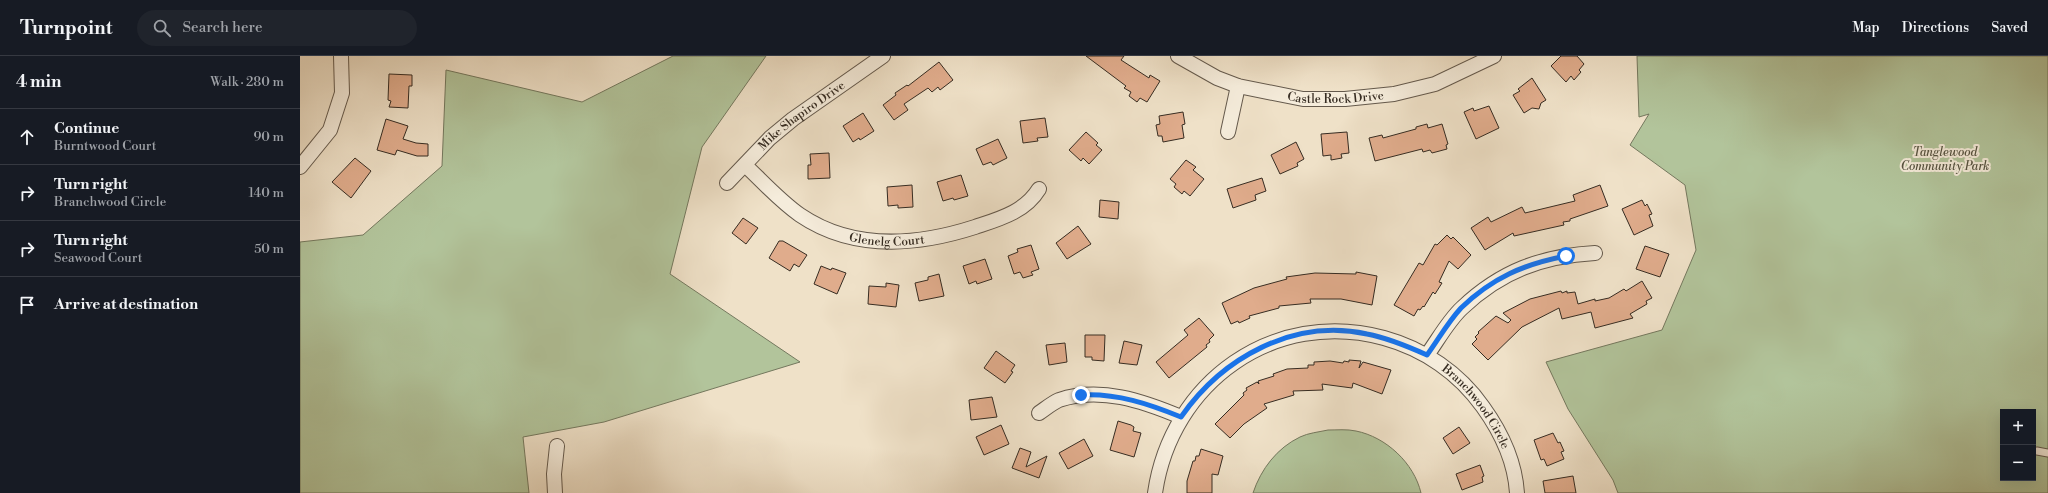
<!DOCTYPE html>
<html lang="en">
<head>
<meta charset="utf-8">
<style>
  :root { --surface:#171b24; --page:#20242c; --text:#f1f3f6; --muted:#9ea1a6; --line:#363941 }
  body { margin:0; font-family:"Libre Bodoni",serif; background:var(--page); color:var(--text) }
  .controls { position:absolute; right:12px; bottom:12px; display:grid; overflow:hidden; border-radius:0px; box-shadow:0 4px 16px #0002 }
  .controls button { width:36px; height:36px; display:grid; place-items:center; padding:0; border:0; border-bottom:1px solid var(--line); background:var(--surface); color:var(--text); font:20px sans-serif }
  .stop { position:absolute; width:12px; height:12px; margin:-9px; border:3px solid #1a73e8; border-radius:50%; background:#fff }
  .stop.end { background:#1a73e8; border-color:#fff; box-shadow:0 1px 4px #0008 }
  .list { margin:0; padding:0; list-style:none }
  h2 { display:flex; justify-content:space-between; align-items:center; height:52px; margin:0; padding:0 16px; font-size:17px }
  h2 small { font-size:13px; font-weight:400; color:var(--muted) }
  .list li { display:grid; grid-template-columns:26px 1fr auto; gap:12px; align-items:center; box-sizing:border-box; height:56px; padding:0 16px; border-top:1px solid var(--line) }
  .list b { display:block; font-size:15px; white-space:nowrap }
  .list p { margin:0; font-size:13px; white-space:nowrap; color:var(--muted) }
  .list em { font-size:13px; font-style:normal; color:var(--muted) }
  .icon { flex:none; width:22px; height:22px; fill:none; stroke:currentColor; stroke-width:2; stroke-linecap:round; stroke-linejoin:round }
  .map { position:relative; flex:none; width:1748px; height:437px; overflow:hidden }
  header { display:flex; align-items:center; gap:24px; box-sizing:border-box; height:56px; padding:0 20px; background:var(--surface); border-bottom:1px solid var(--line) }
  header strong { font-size:19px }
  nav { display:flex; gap:22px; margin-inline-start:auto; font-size:14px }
  .search { width:280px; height:36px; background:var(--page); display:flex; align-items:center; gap:10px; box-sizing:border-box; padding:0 14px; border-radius:22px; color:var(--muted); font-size:15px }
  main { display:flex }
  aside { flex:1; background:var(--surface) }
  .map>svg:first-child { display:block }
  .green { fill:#b2c49b; stroke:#74785e; fill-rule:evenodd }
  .building { fill:#e0ac8c; stroke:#362c22 }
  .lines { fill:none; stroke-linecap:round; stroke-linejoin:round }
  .service-casing { stroke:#64594c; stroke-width:9 }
  .minor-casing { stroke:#64594c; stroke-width:16 }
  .service { stroke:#f5ecdb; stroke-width:7 }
  .minor { stroke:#f5ecdb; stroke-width:14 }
  .route { stroke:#1a73e8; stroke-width:5 }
  .labels { text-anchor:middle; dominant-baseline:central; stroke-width:4; stroke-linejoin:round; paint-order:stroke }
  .street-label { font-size:12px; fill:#362c22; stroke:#f5ecdb }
  .park-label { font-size:12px; font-style:italic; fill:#555240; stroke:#f5ecdb }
</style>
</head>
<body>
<header>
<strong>Turnpoint</strong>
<div class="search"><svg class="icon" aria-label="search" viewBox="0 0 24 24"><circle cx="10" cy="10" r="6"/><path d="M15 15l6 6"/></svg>Search here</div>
<nav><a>Map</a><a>Directions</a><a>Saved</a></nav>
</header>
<main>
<aside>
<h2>4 min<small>Walk · 280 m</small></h2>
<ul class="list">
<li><svg class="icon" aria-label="ahead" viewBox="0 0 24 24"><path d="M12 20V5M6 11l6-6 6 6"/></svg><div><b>Continue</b><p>Burntwood Court</p></div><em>90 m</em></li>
<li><svg class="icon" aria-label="right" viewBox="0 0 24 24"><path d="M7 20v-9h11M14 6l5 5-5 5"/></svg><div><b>Turn right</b><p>Branchwood Circle</p></div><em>140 m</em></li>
<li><svg class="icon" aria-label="right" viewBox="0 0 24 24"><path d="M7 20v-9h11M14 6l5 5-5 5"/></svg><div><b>Turn right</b><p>Seawood Court</p></div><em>50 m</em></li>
<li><svg class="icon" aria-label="arrive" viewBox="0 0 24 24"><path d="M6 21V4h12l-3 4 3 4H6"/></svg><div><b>Arrive at destination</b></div></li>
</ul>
</aside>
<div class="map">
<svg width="1748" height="437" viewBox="0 0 1748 437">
  <rect width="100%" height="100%" fill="#efe1c8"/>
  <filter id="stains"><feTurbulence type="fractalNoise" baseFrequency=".005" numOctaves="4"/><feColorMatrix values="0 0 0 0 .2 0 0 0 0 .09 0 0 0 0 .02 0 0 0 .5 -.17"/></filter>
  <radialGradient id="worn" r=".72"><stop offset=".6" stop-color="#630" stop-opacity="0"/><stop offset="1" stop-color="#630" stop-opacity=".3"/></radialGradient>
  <path class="green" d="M373,0H466L402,91L370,218L500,306L304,366L223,381L229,437H0V186L63,179L142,110L146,14L282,46Z
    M1337,0H1748V437H1318L1313,424L1268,353L1246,306L1362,274L1396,194L1385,129L1330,89L1349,58L1339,61ZM1703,356H1733V422H1703Z
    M1028,374C1037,374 1047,373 1056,375C1086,381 1114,407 1121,437H953C961,413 977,392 1000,381C1008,377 1019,376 1028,374Z"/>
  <path class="building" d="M786,0H824L821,4L849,22L850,19L860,25L847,46L840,42L837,46L829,40L831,36L824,32L826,30Z
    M1261,0H1277L1284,8L1279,14L1281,16L1274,24L1271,20L1266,26L1251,10Z
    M639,6L653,24L640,34L638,31L632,36L628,32L604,48L608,54L594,64L583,49L596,39L595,37L607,29L608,30Z
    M89,18L112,19V30H109L108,52L89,51L91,45L88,44Z
    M1232,22L1246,44L1241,47L1239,53L1232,52L1224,57L1213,39L1220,35L1218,33Z
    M1189,50L1199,72L1176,83L1164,56L1173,52L1174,55Z
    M883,56L885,68L882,69L884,82L863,86L862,80H858L856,69L860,68L859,60Z
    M563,57L574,75L560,84L559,82L553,86L543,70Z
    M745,62L748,81L737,82L738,85L723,87L720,65Z
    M86,63L108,70L103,83L116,87L128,88V100H117L97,94L95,99L77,94Z
    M1127,68L1128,72L1142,68L1148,88L1146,89L1147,93L1132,97L1130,94L1123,96L1122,93L1075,105L1069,82L1082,79L1083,82L1116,73V71Z
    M786,76L798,87L796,89L802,94L789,108L783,102L781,105L769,94Z
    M1047,76L1049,97L1041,98L1042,102L1031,104V99L1023,100L1021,78Z
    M698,83L707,102L693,109L691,106L683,109L676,93Z
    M996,86L1004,103L997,107L998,110L980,118L971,99Z
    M529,97L530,122L508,123V109H511L510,98Z
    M55,102L71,115L51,142L32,126Z
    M886,104L896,111L893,114L904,123L890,140L884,135L882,138L874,131L876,128L870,123Z
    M661,119L668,140L654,144L653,142L643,145L637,126Z
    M962,122L966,135L955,139L956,144L933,152L927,133Z
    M612,129L613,151L598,152V149L588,150L587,131Z
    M1300,129L1308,150L1270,163V165L1263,166L1264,169L1214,180L1213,177L1185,194L1171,172L1188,161L1191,166L1222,151L1225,157L1275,145L1273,139Z
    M800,144L819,146L818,163L799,161Z
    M1342,144L1345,150L1347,148L1352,158L1349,159L1353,170L1334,179L1322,153Z
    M443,162L458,172L446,188L432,177Z
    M778,170L791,188L767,203L756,187Z
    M1147,179L1151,183L1153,181L1171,199L1158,213L1149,205L1139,226L1142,227L1135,238L1133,236L1124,251L1123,250L1120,254L1118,253L1114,260L1094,249L1119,207L1123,209L1135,188L1137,189Z
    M479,185H483L507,199L499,211L494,208L490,215L469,202Z
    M731,189L739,213L731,216L733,219L723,222L720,216L714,218L708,200L718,196L717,193Z
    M1345,190L1369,198L1360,221L1336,213Z
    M685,203L692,223L677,228L676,225L669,228L663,210Z
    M521,210L531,214L532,212L546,217L537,238L514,228Z
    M1056,216L1077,220L1072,249L1041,243H1010L1011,247L979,250V252L949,260L950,262L939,267L938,265L931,268L922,247L954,232L987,223L986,221L1015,217L1056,218Z
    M639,218L644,240L619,245L615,227L628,224V221Z
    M1342,225L1352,242L1346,245L1347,248L1330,258L1333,262L1295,272L1291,256L1262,263L1259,252L1222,271L1188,304L1172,288L1177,283L1175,281L1179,277L1178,276L1196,260L1208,267L1211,264L1203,257L1230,243L1261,235L1262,237L1267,235V237L1275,236L1278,248L1295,243V245L1309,242L1324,233L1326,235Z
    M586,227L599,229L596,251L568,248L569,230L586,231Z
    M899,262L914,279L909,284L910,286L906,289L907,291L869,322L856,306L888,279L884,274Z
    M785,279H805L804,305L792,304V301H785Z
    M824,285L842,289L837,309L819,307Z
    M765,287L767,306L749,309L746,289Z
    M696,295L715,309L711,315L713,316L705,327L684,312Z
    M1049,304L1061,305L1059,312L1063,306L1091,314L1082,338L1053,327L1052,332L1022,328L1023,334L993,335L994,339L964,348L967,352L944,368L930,382L915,368L944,339L943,337L947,334L946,332L957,326L959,328L958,325L974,320L973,318L987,313L1008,312V309H1014V306L1030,305L1043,307L1044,305L1049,306Z
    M692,341L697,361L671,364L669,344Z
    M818,365L831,369L834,371L833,375L841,377L834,401L810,394Z
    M701,369L709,388L684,399L676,381Z
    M1159,371L1170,387L1153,398L1143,382Z
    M1253,377L1258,387L1260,386L1264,395L1261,396L1264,403L1247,410L1244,403L1241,404L1234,384Z
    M784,383L793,400L768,413L759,397Z
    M720,392L731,396L726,411L747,400L739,422L712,412Z
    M901,393L923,400L918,419L912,418V437H887V425L893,405H895L896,400H899Z
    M1180,409L1184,420L1182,421L1183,426L1162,434L1156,418Z
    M1273,420L1276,437H1245L1243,425Z"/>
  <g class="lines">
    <g class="service-casing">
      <path id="service" d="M1737,395L1748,397"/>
    </g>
    <g class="minor-casing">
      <g id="minor">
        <path id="s1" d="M878,0L917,22L938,30L1003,43H1045L1094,38L1135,28L1194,0"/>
        <path d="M928,76L938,30"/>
        <path id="s2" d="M446,110C463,126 480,145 500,159C553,195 616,190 675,171C699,163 725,156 739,133"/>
        <path d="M0,111L30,74L42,37L41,0"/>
        <path id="s3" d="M427,127L470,82L493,63L583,0"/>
        <path d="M1127,299C1138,284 1148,265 1162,252C1201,215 1242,200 1295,197"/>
        <path d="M739,357C745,353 752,347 759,344C800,330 843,345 881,361"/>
        <path d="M255,437L254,418L257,390"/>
        <path id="s4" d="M855,437C871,326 974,252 1084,282C1124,293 1159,317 1183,351C1201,376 1215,406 1217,437"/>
      </g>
    </g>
    <use href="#service" class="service"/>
    <use href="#minor" class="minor"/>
  </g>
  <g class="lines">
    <path class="route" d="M781,339C817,337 849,348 881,361C922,302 993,262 1067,278C1088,282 1107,290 1127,299C1138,284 1148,266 1161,252C1192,222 1224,208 1266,200"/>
  </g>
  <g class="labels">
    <g class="street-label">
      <text stroke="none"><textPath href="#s1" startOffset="166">Castle Rock Drive</textPath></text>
      <text stroke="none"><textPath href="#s3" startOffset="101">Mike Shapiro Drive</textPath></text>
      <text stroke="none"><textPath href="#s2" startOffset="165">Glenelg Court</textPath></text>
      <text stroke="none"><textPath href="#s4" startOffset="432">Branchwood Circle</textPath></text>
    </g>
    <g class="park-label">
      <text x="1645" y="96">Tanglewood<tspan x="1645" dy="14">Community Park</tspan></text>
    </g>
  </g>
  <rect width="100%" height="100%" filter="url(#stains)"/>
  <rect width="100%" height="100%" fill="url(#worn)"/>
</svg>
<div class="controls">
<button>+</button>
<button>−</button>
</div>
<div class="stop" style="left:1266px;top:200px"></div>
<div class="stop end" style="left:781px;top:339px"></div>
</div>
</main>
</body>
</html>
